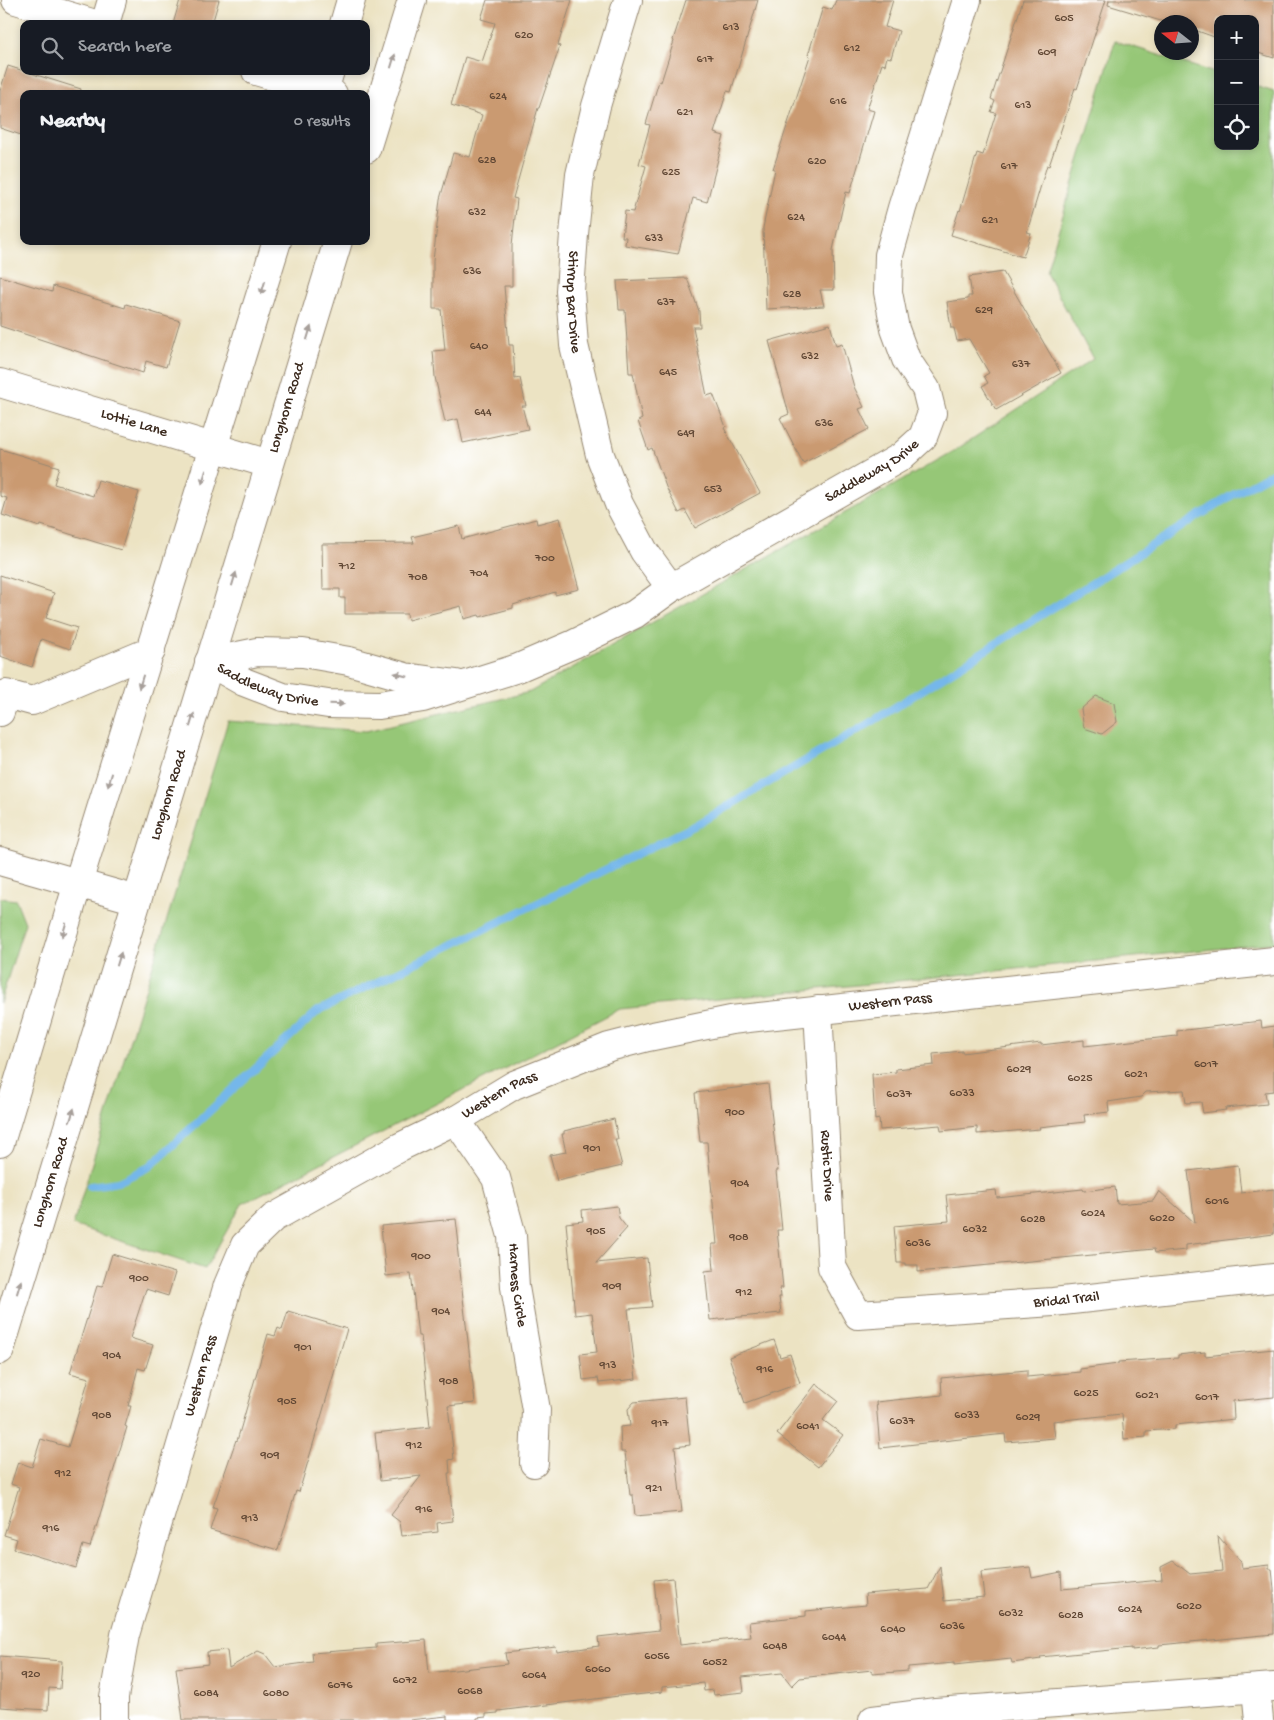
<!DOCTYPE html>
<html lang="en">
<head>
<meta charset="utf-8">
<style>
  :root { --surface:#171b24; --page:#20242c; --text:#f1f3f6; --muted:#9ea1a6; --line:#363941 }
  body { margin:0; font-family:"Gochi Hand",sans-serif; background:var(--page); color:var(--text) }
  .controls { position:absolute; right:15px; top:15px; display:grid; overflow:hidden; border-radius:10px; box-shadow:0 2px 8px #0003 }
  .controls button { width:45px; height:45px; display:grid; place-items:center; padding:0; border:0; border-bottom:1px solid var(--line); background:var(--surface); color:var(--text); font:25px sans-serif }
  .compass { position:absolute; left:1154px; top:15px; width:45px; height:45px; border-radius:50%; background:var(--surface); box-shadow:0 2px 8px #0003; rotate:287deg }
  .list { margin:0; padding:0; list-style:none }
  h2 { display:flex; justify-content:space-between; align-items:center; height:65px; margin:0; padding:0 20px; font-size:21px }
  h2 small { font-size:16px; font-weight:400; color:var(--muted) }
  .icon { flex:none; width:28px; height:28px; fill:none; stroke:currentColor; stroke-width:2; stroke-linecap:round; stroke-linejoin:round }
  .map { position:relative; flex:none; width:1274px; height:1720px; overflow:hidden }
  .search { position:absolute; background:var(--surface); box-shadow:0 2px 8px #0003; left:20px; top:20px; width:350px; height:55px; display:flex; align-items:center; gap:12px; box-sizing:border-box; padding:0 18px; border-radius:10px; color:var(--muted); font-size:19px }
  .panel { position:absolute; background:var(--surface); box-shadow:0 2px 8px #0003; left:20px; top:90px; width:350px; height:155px; border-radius:10px }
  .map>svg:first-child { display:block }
  .green { fill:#96c777; stroke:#68784a }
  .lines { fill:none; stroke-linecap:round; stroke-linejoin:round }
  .stream { stroke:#75b7ea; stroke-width:8 }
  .building { fill:#ca9a71 }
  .minor-casing { stroke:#948670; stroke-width:30 }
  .major-casing { stroke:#948670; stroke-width:30 }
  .minor { stroke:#fff; stroke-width:28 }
  .major { stroke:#fff; stroke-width:28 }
  .oneway { fill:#a79f9a }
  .labels { text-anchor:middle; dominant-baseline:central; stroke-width:4.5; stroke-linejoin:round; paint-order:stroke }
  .number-label { font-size:12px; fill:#5f4633 }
  .street-label { font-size:15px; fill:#3b2a1e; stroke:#fff }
</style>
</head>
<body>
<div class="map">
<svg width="1274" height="1720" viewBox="0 0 1274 1720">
  <rect width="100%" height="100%" fill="#fff"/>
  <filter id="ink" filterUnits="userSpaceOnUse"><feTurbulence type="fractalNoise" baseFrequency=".02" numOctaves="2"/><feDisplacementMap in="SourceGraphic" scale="10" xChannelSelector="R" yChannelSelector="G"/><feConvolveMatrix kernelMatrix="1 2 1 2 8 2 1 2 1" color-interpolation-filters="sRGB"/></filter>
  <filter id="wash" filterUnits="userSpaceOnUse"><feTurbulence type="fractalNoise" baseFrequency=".0096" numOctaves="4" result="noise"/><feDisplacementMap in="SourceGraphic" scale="20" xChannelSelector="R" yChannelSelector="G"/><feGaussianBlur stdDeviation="1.12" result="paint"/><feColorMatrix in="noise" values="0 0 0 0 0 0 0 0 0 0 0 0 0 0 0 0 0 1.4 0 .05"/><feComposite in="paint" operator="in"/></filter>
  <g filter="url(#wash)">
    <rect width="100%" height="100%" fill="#ece3c3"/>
    <path class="green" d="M1115,41L1218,74V146H1255V86L1274,92V943L620,1009L242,1204L205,1269L73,1225L228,721L366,731L530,692L954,451L1093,359L1046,272Z
      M0,898L16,900L25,923L0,1003Z"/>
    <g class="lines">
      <path class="stream" d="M90,1186L118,1182L149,1167L318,1011L698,824L873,721L1229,497L1274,472"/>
    </g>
    <g id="blocks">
      <path class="building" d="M180,0H219L212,24H173Z
        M487,0H572L558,45L560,46L539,108H538L513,198L517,199L512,245V286H504L509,345H513L515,379L520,378L526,406H522L528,429L463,443L458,419L445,422L435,377L433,351L445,350L441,309H433V261L440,199L453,153L470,157L482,115L451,105L465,57L482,62L495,23L481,19Z
        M686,0H758L731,92L727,91L714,133L724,136L707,202L693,198L678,254L625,245L626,237H622L625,211L633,212L646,166L639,164L650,125L646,124L659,81L661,82L674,41L673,40Z
        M836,0H893L885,27L899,31L891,58L887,57L885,65L882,64L867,109L874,111L850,193L846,192L833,250L834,290H820L824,306L766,309L763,228L775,169H773L810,56L808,55L823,7L832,10Z
        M1023,0H1106L1077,89L1075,88L1049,166L1047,165L1027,232L1031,233L1023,257L951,235L959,210L960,211L977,153L983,155L996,113L991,112L995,101L991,99Z
        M1109,0H1274V58L1255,52V19H1218V40L1217,38L1192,29V22H1164L1108,5Z
        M8,66L81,89L80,94H24V136L0,128V91Z
        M1003,272L1061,373L996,410L982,386L988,383L984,376L989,373L969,339L957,341L954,328H951L947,302L968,299V296H972L969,277Z
        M0,276L52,292L53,286L125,308L126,304L180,321L166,367L146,361L143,373L0,326Z
        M687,278L699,311L700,327H693L707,396L713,394L726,427L724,428L760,493L695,528L685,510L679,513L666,487L652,448L648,450L638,421L642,419L633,373H629L625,310H619L617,281Z
        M830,324L836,346L842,344L854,387L864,407L859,409L869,429L803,463L780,418L789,414L769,341Z
        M0,449L59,467L54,484L93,496L98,480L139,492L121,550L41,525L40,527L2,515L7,498L0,496Z
        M560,518L579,589L555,595V592L513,605V608L480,617L479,615L464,619L461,606L408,620L407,614H345V598H340V589H323L322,544L414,543L412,537L459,526L462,539L536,519L537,524Z
        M0,575L54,593L46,618L77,628L70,649L41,639L32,667L0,656Z
        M1096,696L1114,703L1117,722L1102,734L1084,728L1081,709Z
        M1261,1021L1262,1028L1274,1026V1091L1265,1092L1267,1104L1225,1108L1226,1110L1203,1113L1201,1102L1186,1103L1184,1090L1146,1092L1141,1097L1108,1102L1109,1112L1084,1115L1085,1122L1039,1127L1040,1129L977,1134V1127L941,1131L940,1125L880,1130L879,1119L875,1120L872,1074L896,1072V1069L934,1065L933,1054L962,1051V1053L1041,1043V1045L1084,1040V1046L1177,1036V1031Z
        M768,1084L778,1171H776L782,1230H777L783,1288H780L781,1297H779L781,1313L710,1320L705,1271L714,1270L712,1244H717L707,1142H700L695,1093Z
        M614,1119L618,1139H615L622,1166L557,1181L550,1155L566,1152L562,1134H564V1131Z
        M1238,1165L1241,1193L1274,1189V1234L1186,1245V1250L1155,1253L1154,1249L918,1272V1265H906V1263H897L894,1226L949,1221L946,1195L996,1190L997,1198L1083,1189L1084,1191L1115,1187L1117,1204L1153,1201L1159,1191L1195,1223L1188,1171Z
        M617,1206L619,1218L627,1228L596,1263L647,1258L652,1307L628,1309L636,1379L599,1383L598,1378L583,1380L580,1354L597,1352L592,1313L575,1315L566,1223L583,1221L582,1210Z
        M456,1219L459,1245H457L475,1403L448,1406L454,1459L449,1460L450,1473H448L453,1521L437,1523L438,1532L402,1536L400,1522L391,1515L421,1476L380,1481L375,1433L430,1427L421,1336H418L411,1273L386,1276L381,1226Z
        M112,1254L175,1273L168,1296L146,1289L130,1338L153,1345L145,1370L138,1368L128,1406H131L125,1426L127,1427L90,1547L83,1545L76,1568L14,1549L17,1539L4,1535L19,1487L11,1484L18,1462L32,1467L41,1439L68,1447L89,1378L70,1373L97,1286L102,1287Z
        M288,1311L347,1329L299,1492L296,1491L278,1550L210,1530L217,1508L213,1507L236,1440L237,1441L268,1334L275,1336L278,1328L282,1330Z
        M774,1340L780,1357L790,1354L800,1383L745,1403L729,1357Z
        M1274,1349V1397L1233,1401L1234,1419L1175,1425V1429L1146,1431V1437L1124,1439L1122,1414L1053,1421L1055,1438L1006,1442L1005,1434L880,1448L876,1402L942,1395L941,1378L1027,1370V1377L1080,1372V1369L1118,1364V1362L1178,1358V1355L1205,1352V1356Z
        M816,1384L838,1401L823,1420L843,1435L818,1467L777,1434Z
        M685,1397L690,1445L675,1447L682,1512L635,1516L633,1495H630L625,1452H621L620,1427L630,1426L628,1409L634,1402Z
        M1218,1536L1241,1562L1242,1568L1269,1565V1569H1272L1274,1589V1634L1159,1645V1647L1132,1650V1648L1040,1657L1041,1659L1012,1663L1011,1659L954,1665V1663L908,1667V1671L872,1674V1670L800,1678L792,1686L782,1673L742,1677L744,1692L714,1695L713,1690L704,1691L703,1683L662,1687V1692L635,1695V1694L498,1711V1713L486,1714V1717L477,1718V1720H447V1716L409,1720H183L176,1668L208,1664L207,1652L227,1650L229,1668L258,1651L265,1654L275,1667L313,1662L312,1653L376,1648V1644L426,1640L429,1673L507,1664L505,1653L556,1647L557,1652L599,1646L598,1637L659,1630L654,1580L673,1578L680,1645L751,1637L749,1622L806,1616V1611L866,1605L865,1594L928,1589L940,1566L944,1601L984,1597L981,1572L1030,1567L1032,1578L1061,1572L1062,1589L1162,1580L1161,1567L1173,1561L1190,1574L1222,1571Z
        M0,1656L62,1661L60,1689L49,1688L48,1710L0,1707Z"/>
    </g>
  </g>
  <g filter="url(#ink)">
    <use href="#blocks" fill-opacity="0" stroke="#948670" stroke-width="1"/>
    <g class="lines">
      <g class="minor-casing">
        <g id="minor">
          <path d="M16,0L95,24"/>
          <path id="s1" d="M628,0L596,106L580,175L574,234L570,291L574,345L600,455L619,504L644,551L671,588"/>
          <path d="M105,24L112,0"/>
          <path d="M256,71L333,94"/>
          <path id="s2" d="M0,383L269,464"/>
          <path id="s3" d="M209,662L244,682L283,697L328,704L379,705L423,698L518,668L574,644L635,614L671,588L901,457L923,437L932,413L926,389L906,359L895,329L888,292L889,255L902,208L967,0"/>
          <path d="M209,662L257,652L303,653L349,661L405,677L457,684"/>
          <path d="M0,712L6,694L32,701L151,651"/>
          <path d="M0,861L137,900"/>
          <path id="s4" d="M818,1010L832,1267L858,1315L1053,1302L1274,1278"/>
          <path id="s5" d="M456,1120L496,1178L512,1236L515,1287L536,1410L534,1463"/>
          <path d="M1256,1689L1259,1720"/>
          <path id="s6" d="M114,1720V1697L125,1635L228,1285L245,1245L273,1218L400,1147L456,1120L514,1085L609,1047L648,1037L731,1020L1274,961"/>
          <path d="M873,1720L936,1712L1274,1687"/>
        </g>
      </g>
      <g class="major-casing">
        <g id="major">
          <path d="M344,24L351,0"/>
          <path d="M323,94L330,71"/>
          <path d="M366,149L412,0"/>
          <path d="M0,1143L78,883L277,241"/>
          <path id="s7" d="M0,1350L338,241"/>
        </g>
      </g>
      <use href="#minor" class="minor"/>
      <use href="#major" class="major"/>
    </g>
    <defs><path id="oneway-solid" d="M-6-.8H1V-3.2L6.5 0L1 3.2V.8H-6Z" transform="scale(1.25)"/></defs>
    <g class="oneway">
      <use href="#oneway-solid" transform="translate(393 61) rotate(-73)"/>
      <use href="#oneway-solid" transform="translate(263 288) rotate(107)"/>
      <use href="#oneway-solid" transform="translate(309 333) rotate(-73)"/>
      <use href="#oneway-solid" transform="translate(204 477) rotate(107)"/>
      <use href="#oneway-solid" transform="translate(234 579) rotate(-73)"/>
      <use href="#oneway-solid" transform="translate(401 675) rotate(-166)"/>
      <use href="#oneway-solid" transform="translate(141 682) rotate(107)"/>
      <use href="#oneway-solid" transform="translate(337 704) rotate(1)"/>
      <use href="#oneway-solid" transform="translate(192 720) rotate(-73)"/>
      <use href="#oneway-solid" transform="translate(110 780) rotate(107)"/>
      <use href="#oneway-solid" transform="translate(64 930) rotate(107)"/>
      <use href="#oneway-solid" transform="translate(119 959) rotate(-73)"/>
      <use href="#oneway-solid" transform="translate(72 1115) rotate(-73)"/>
      <use href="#oneway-solid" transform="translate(19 1287) rotate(-73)"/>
    </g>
  </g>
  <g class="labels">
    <g class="number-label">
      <text x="1064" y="19">605</text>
      <text x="731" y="28">613</text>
      <text x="524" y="36">620</text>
      <text x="852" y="49">612</text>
      <text x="1047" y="53">609</text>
      <text x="705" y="60">617</text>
      <text x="498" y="97">624</text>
      <text x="838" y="102">616</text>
      <text x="1023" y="106">613</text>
      <text x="685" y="113">621</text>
      <text x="487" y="161">628</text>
      <text x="817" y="162">620</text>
      <text x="1009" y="167">617</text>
      <text x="671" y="173">625</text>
      <text x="477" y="213">632</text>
      <text x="796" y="218">624</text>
      <text x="990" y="221">621</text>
      <text x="654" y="239">633</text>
      <text x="472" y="272">636</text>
      <text x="792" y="295">628</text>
      <text x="666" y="303">637</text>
      <text x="984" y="311">629</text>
      <text x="479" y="347">640</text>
      <text x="810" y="357">632</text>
      <text x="1021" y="365">637</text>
      <text x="668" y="373">645</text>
      <text x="483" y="413">644</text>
      <text x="824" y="424">636</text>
      <text x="686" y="434">649</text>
      <text x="713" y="490">653</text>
      <text x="545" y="559">700</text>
      <text x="347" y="567">712</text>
      <text x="479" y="574">704</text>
      <text x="418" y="578">708</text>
      <text x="1206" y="1065">6017</text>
      <text x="1019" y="1070">6029</text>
      <text x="1136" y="1075">6021</text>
      <text x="1080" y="1079">6025</text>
      <text x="962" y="1094">6033</text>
      <text x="899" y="1095">6037</text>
      <text x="735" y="1113">900</text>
      <text x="592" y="1149">901</text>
      <text x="740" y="1184">904</text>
      <text x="1217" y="1202">6016</text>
      <text x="1093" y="1214">6024</text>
      <text x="1162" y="1219">6020</text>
      <text x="1033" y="1220">6028</text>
      <text x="975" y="1230">6032</text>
      <text x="596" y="1232">905</text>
      <text x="739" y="1238">908</text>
      <text x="918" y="1244">6036</text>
      <text x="421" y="1257">900</text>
      <text x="139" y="1279">900</text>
      <text x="612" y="1287">909</text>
      <text x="744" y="1293">912</text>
      <text x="441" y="1312">904</text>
      <text x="303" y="1348">901</text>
      <text x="112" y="1356">904</text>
      <text x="608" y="1366">913</text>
      <text x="765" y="1370">916</text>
      <text x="449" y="1382">908</text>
      <text x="1086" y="1394">6025</text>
      <text x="1147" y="1396">6021</text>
      <text x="1207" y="1398">6017</text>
      <text x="287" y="1402">905</text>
      <text x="102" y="1416">908</text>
      <text x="967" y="1416">6033</text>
      <text x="1028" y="1418">6029</text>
      <text x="902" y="1422">6037</text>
      <text x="660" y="1424">917</text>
      <text x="808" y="1427">6041</text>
      <text x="414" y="1446">912</text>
      <text x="270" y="1456">909</text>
      <text x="63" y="1474">912</text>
      <text x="654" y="1489">921</text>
      <text x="424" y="1510">916</text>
      <text x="250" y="1519">913</text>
      <text x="51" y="1529">916</text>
      <text x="1189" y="1607">6020</text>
      <text x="1130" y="1610">6024</text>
      <text x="1011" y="1614">6032</text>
      <text x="1071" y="1616">6028</text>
      <text x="952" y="1627">6036</text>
      <text x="893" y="1630">6040</text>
      <text x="834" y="1638">6044</text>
      <text x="775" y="1647">6048</text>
      <text x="657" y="1657">6056</text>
      <text x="715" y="1663">6052</text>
      <text x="598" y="1670">6060</text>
      <text x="31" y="1675">920</text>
      <text x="534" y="1676">6064</text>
      <text x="405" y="1681">6072</text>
      <text x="340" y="1686">6076</text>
      <text x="470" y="1692">6068</text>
      <text x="206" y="1694">6084</text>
      <text x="276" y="1694">6080</text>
    </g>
    <g class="street-label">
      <text stroke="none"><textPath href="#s1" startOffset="309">Stirrup Bar Drive</textPath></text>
      <text stroke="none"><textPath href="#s7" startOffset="985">Longhorn Road</textPath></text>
      <text stroke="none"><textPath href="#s2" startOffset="140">Lottie Lane</textPath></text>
      <text stroke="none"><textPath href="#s3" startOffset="729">Saddleway Drive</textPath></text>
      <text stroke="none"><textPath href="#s3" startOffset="64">Saddleway Drive</textPath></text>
      <text stroke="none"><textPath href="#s7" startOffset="580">Longhorn Road</textPath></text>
      <text stroke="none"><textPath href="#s6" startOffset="1196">Western Pass</textPath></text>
      <text stroke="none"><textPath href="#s6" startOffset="791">Western Pass</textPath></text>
      <text stroke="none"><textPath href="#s4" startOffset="156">Rustic Drive</textPath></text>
      <text stroke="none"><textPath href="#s7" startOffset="175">Longhorn Road</textPath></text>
      <text stroke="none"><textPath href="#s5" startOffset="180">Harness Circle</textPath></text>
      <text stroke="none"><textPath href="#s4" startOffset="521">Bridal Trail</textPath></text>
      <text stroke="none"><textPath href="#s6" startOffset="356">Western Pass</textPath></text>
    </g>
  </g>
</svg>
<div class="controls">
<button>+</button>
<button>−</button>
<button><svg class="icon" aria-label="locate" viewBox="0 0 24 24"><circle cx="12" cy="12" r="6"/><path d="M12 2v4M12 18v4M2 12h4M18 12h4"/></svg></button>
</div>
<svg class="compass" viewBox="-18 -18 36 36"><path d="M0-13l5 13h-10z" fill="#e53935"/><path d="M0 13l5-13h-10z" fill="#9ea1a6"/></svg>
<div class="search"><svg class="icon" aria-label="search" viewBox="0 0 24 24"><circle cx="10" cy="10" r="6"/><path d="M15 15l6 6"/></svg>Search here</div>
<section class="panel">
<h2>Nearby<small>0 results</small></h2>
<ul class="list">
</ul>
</section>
</div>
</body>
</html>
